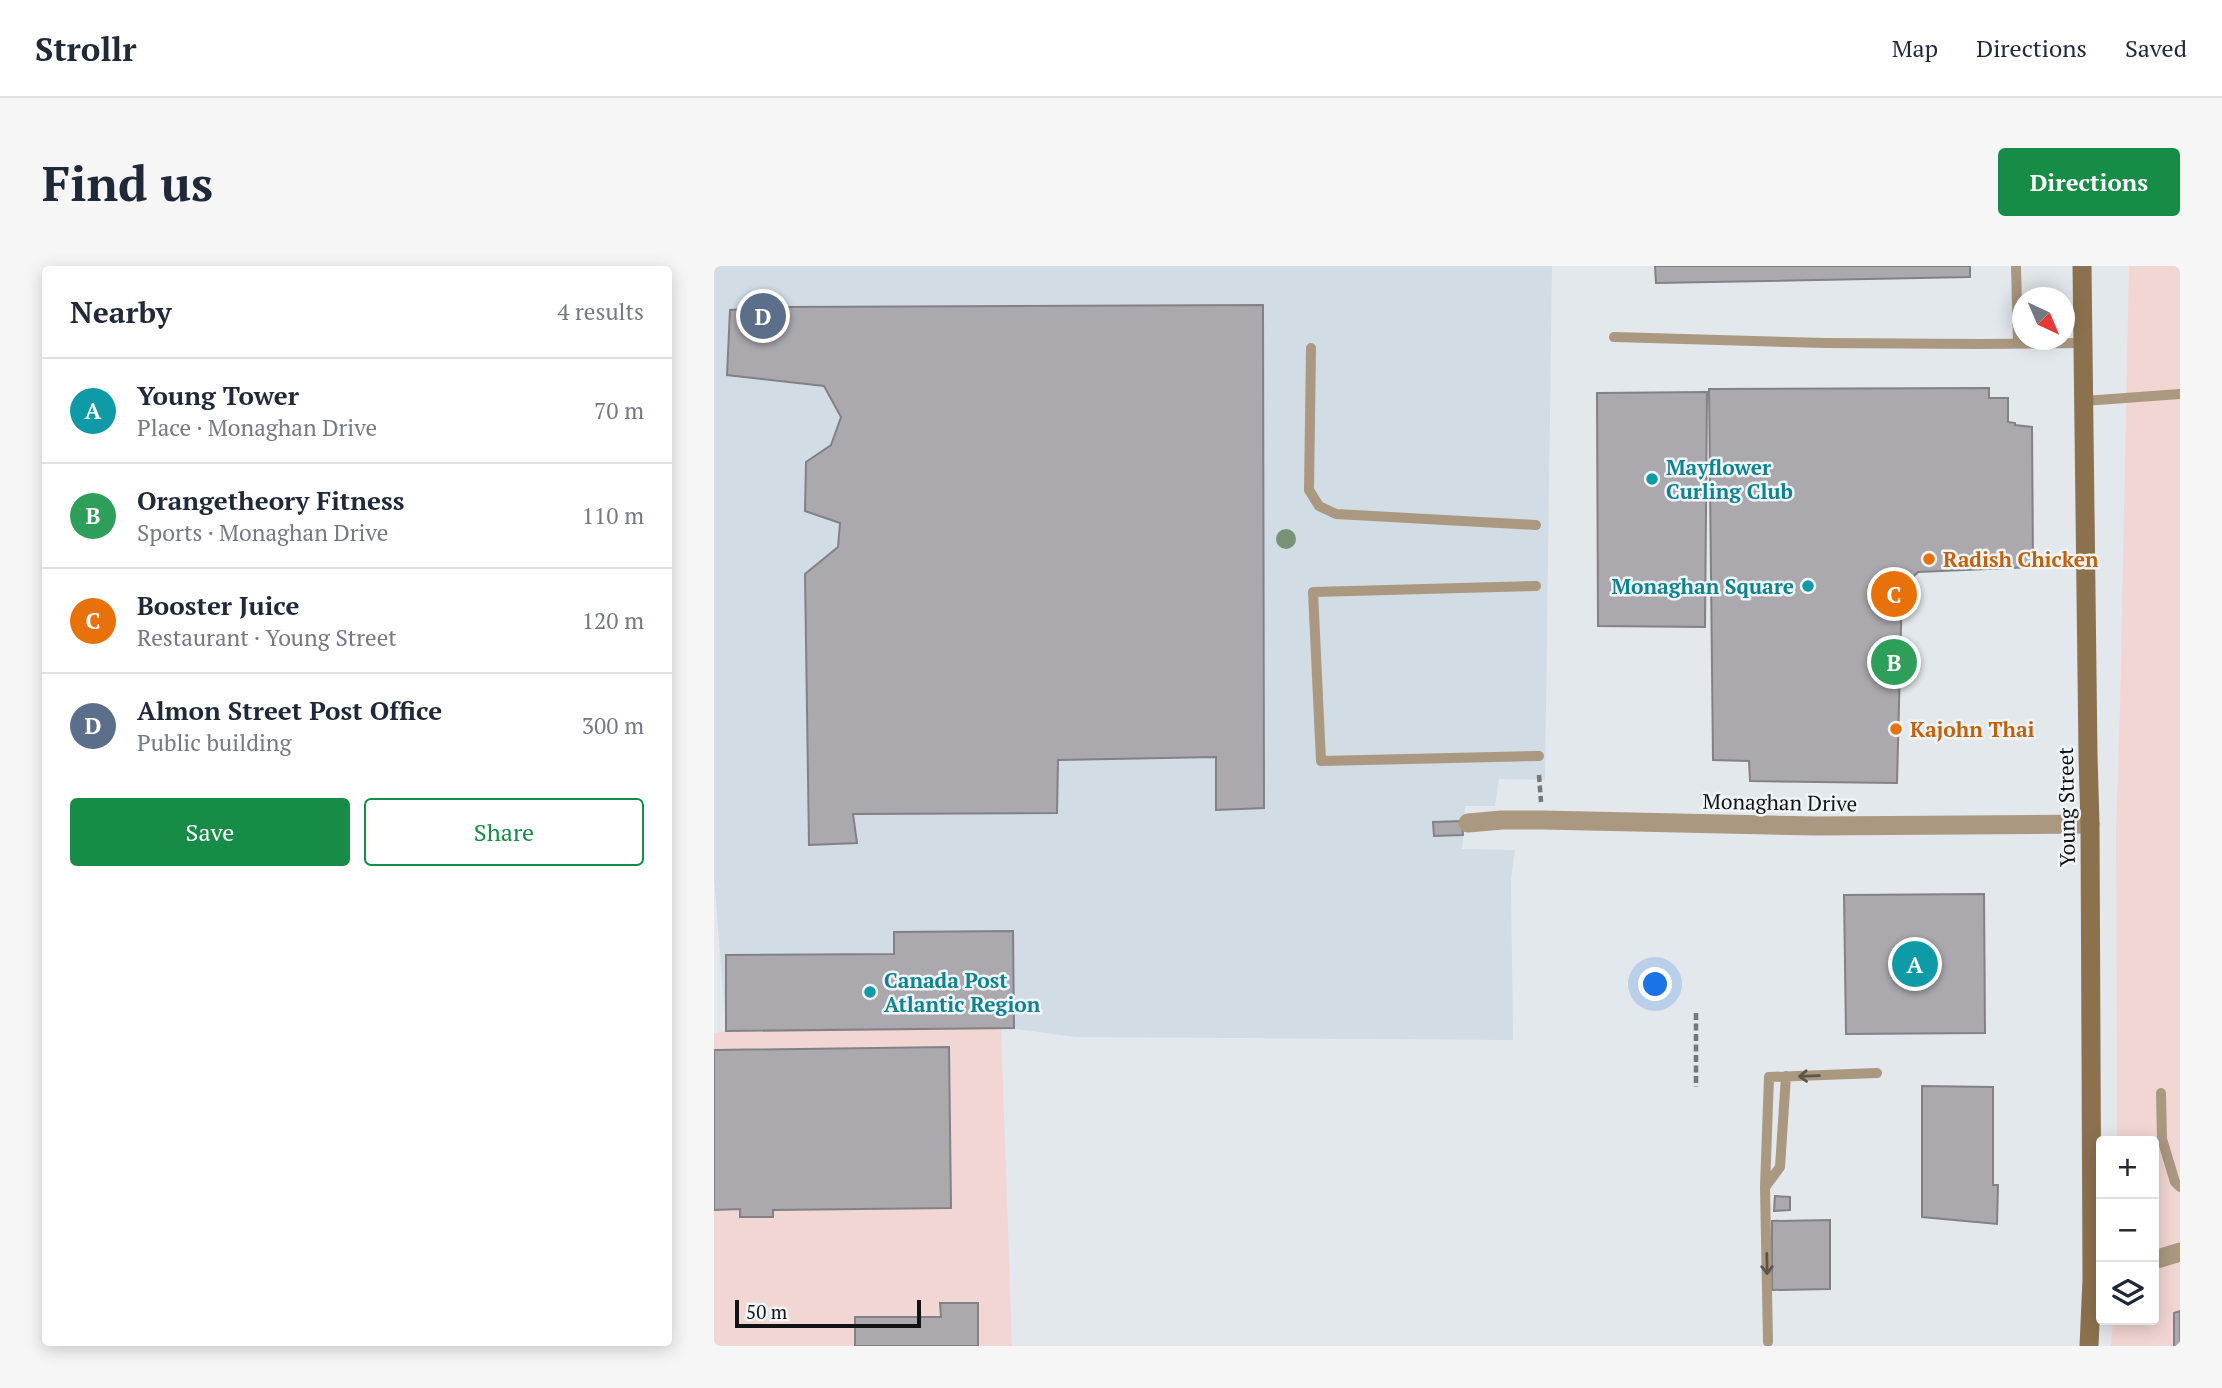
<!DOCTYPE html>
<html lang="en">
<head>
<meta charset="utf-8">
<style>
  :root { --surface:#fff; --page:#f6f6f7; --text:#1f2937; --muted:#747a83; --line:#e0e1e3; --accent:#178c47 }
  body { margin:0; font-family:"PT Serif",serif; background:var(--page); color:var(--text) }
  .controls { position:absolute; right:21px; bottom:21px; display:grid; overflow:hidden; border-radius:7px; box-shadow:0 4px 18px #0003 }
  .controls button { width:63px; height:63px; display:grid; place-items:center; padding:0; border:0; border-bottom:2px solid var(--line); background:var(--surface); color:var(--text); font:35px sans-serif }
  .compass { position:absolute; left:1298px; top:21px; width:63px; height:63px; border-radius:50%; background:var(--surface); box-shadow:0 4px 18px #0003; rotate:136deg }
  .scale { position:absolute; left:21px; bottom:18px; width:186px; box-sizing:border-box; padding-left:7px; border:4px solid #101213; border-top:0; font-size:19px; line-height:24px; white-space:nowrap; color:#101213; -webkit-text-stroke:5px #f0f5f9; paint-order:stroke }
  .you { position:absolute; left:942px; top:719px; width:24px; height:24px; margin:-18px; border:5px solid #fff; border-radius:50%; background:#1a73e8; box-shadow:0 0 0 10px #1a73e833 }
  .badge { display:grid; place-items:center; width:46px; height:46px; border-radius:50%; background:var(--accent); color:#fff; font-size:23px; font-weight:700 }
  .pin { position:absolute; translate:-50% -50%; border:4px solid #fff; box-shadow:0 2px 7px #0006 }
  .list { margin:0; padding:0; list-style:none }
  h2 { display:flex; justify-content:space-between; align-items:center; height:91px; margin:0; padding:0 28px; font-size:30px }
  h2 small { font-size:23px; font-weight:400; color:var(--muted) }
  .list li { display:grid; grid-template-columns:46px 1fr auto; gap:21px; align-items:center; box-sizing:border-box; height:105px; padding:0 28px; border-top:2px solid var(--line) }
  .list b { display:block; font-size:26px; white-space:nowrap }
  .list p { margin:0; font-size:23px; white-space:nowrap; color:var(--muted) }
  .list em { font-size:23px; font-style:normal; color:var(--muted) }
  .actions { display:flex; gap:14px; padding:21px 28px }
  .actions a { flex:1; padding:16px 0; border:2px solid var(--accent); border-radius:7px; text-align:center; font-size:24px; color:var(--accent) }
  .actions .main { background:var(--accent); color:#fff }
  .icon { flex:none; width:38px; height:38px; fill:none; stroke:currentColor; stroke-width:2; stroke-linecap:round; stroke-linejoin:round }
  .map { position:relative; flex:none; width:1466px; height:1080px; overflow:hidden; border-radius:7px }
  header { display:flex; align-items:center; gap:42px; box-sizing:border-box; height:98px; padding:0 35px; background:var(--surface); border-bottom:2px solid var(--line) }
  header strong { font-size:33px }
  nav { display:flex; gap:38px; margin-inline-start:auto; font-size:24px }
  .intro { display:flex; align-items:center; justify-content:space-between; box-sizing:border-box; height:168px; padding:0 42px }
  h1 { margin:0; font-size:49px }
  .button { padding:18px 32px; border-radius:7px; background:var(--accent); color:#fff; font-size:24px; font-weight:700 }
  main { display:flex; gap:42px; padding:0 42px }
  aside { flex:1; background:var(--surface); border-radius:7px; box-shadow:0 4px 18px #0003 }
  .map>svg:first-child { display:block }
  .commercial { fill:#f1d6d3 }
  .built { fill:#d1dce5 }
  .building { fill:#aba9ae; stroke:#838186; stroke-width:2 }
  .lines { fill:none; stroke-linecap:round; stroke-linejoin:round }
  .path { stroke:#75787b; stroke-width:4.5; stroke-dasharray:7 3.5; stroke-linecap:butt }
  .service { stroke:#aa9880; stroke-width:10 }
  .minor { stroke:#aa9880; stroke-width:19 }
  .tertiary { stroke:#aa9880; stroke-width:19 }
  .secondary { stroke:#8b714e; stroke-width:19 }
  .tree { fill:#799174 }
  .oneway { stroke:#5d554a }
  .culture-dot { fill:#0f9aa8; stroke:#f0f5f9; stroke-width:2.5 }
  .food-dot { fill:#e8710a; stroke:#f0f5f9; stroke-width:2.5 }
  .labels { text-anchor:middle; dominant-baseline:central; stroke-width:5; stroke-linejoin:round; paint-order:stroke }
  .culture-label { font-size:21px; font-weight:bold; fill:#0d838f; stroke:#f0f5f9; text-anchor:start }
  .food-label { font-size:21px; font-weight:bold; fill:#c56008; stroke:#f0f5f9; text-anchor:start }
  .street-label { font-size:21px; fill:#101213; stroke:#f0f5f9 }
</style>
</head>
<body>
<header>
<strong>Strollr</strong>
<nav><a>Map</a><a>Directions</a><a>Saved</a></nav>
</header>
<div class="intro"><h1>Find us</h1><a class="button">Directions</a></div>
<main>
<aside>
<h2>Nearby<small>4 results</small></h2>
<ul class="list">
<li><span class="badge" style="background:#0f9aa8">A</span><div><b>Young Tower</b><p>Place · Monaghan Drive</p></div><em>70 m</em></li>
<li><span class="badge" style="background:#2e9e5b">B</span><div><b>Orangetheory Fitness</b><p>Sports · Monaghan Drive</p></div><em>110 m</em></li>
<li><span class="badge" style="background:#e8710a">C</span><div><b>Booster Juice</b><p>Restaurant · Young Street</p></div><em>120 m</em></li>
<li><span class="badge" style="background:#5c6f8a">D</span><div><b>Almon Street Post Office</b><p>Public building</p></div><em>300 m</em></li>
</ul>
<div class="actions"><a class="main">Save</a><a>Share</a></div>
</aside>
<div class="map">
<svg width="1466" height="1080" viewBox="0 0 1466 1080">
  <rect width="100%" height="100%" fill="#e3e8ec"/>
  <path class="commercial" d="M1415,0H1466V1080H1397L1399,1054H1440V875H1403L1402,565L1406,443Z
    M287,761L298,1080H0V767L12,765Z"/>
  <path class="built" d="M0,0H838L831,514L785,513L781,540H751L748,583L801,584L797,613L799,774L362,771L287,761L12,765L0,609Z"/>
  <path class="building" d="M941,0H1256V11L942,17Z
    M549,39L550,542L502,544V491L344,494L343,547L139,548L143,577L95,579L91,308L124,281L126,257L91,245L92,196L117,179L127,151L110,120L13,109L16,44L70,41Z
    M1275,122V132H1294V156L1301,157V159L1318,161L1319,301L1204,306L1188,322L1183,517L1036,515L1035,495L999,494L995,123Z
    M993,126L991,361L884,360L883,127Z
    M748,555L749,569L720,570L719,556Z
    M1270,628L1271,767L1132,768L1130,629Z
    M299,665L300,762L12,765V689L180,688V666Z
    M235,781L237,942L59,944V951H26V943L0,944V784Z
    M1208,820L1279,821V919H1284L1283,958L1208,951Z
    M1061,930L1076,931V944L1060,945Z
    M1116,954V1023L1058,1024V955Z
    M226,1037H264V1080H141V1051H227Z
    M1466,1045V1080H1460V1047Z"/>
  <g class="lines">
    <path class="path" d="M825,509L827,536
      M982,747V821"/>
    <path class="service" d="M1302,0L1304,77
      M900,71L1112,77L1265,78L1369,77
      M597,82L595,224L605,240L622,248L822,259
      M1370,135L1466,128
      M822,320L599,326L607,495L825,490
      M1447,827L1448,873L1461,916L1466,921
      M1052,920L1066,901L1072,810
      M1054,1076L1051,921L1055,811L1163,807"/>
    <path class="minor" d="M754,557L788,554H829L1102,560L1376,558"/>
    <path class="tertiary" d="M1440,994L1466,986"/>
    <path class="secondary" d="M1368,0L1374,489L1376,558L1378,1013L1375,1080"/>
  </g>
  <circle class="tree" cx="572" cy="273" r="10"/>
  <defs><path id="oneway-shaft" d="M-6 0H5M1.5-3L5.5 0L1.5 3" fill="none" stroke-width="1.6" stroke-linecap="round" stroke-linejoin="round" transform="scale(1.75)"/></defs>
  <g class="oneway">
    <use href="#oneway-shaft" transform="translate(1095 810) rotate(178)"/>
    <use href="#oneway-shaft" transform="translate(1053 998) rotate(89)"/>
  </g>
  <g class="culture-dot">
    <circle cx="938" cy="213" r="7"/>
    <circle cx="1094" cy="320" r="7"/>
    <circle cx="156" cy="726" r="7"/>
  </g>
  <g class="food-dot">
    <circle cx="1215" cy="293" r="7"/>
    <circle cx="1182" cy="463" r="7"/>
  </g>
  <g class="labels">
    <g class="culture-label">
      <text x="952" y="201">Mayflower<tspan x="952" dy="24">Curling Club</tspan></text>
      <text x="1080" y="320" text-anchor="end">Monaghan Square</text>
      <text x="170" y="714">Canada Post<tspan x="170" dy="24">Atlantic Region</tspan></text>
    </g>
    <g class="food-label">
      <text x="1229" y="293">Radish Chicken</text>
      <text x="1196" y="463">Kajohn Thai</text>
    </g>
    <g class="street-label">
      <text transform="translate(1066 536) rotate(1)">Monaghan Drive</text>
      <text transform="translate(1352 541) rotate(-91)">Young Street</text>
    </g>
  </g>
</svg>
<div class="controls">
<button>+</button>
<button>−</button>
<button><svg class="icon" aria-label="layers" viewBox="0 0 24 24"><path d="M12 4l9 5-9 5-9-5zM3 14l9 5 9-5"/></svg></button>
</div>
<svg class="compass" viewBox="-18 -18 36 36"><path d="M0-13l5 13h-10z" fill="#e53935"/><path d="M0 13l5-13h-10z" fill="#747a83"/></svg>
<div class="scale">50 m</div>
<div class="you"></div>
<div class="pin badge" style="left:1201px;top:698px;background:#0f9aa8">A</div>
<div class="pin badge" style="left:1180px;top:396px;background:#2e9e5b">B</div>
<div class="pin badge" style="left:1180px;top:328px;background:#e8710a">C</div>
<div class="pin badge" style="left:49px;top:50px;background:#5c6f8a">D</div>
</div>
</main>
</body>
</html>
